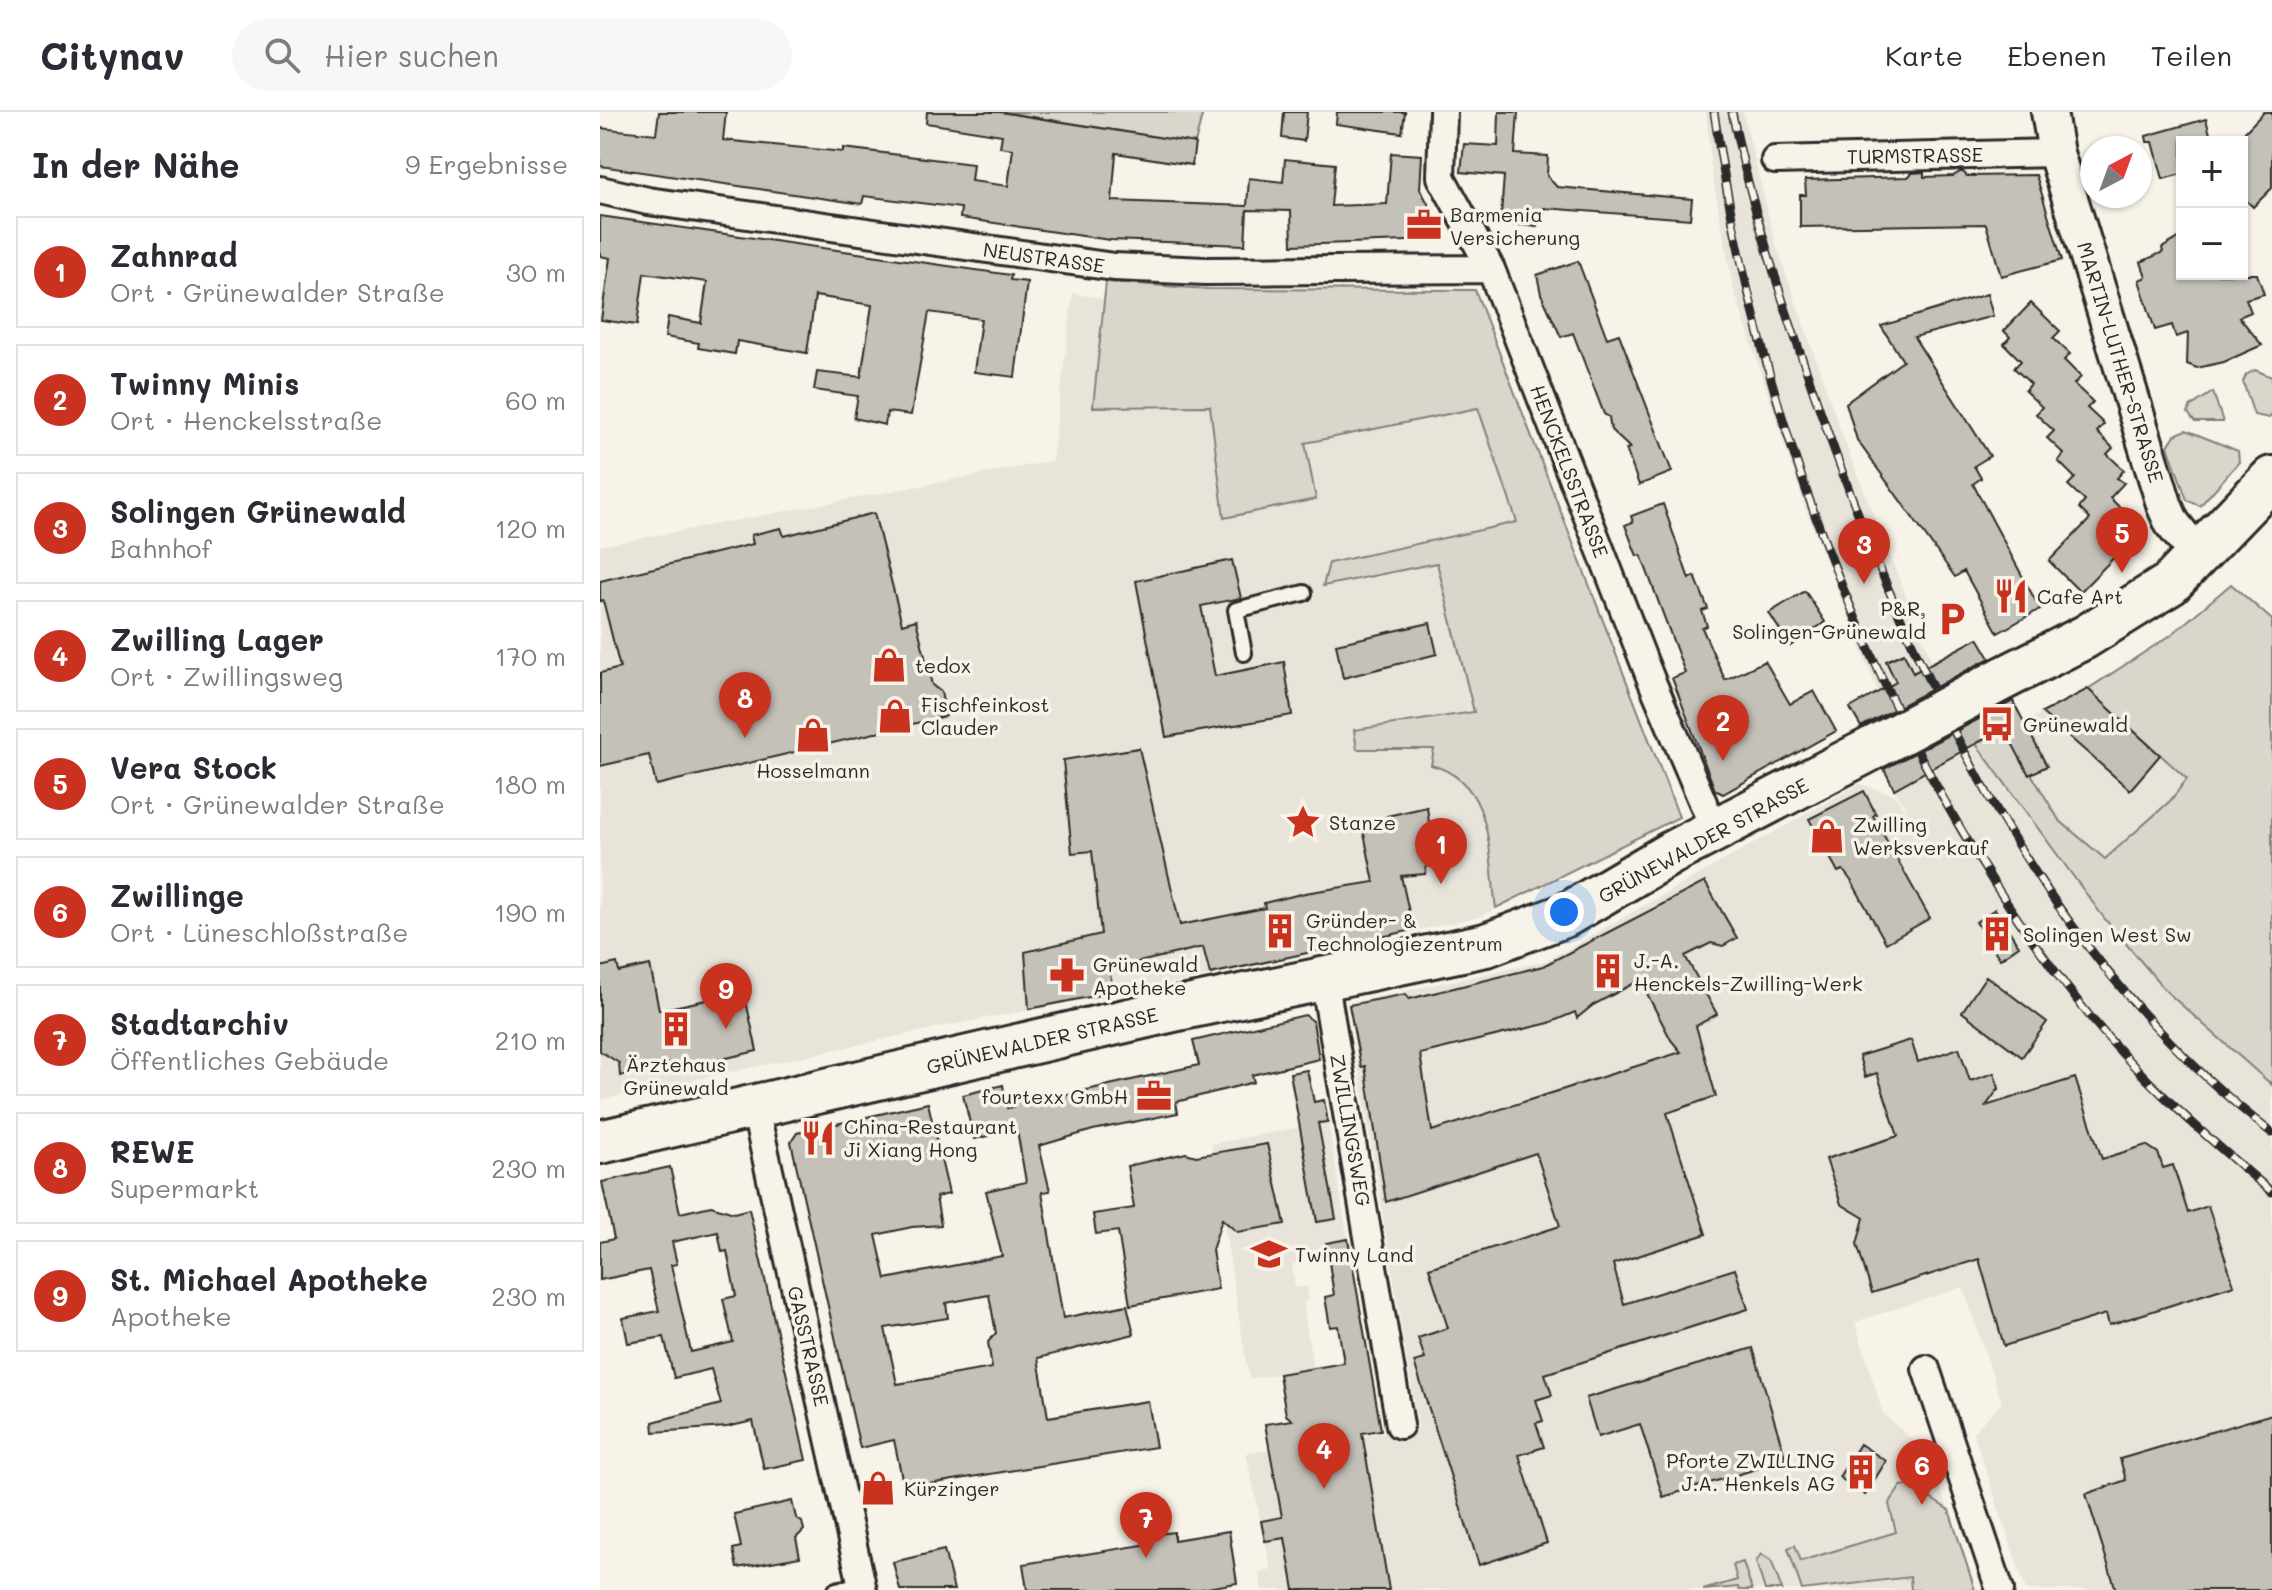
<!DOCTYPE html>
<html lang="de">
<head>
<meta charset="utf-8">
<style>
  :root { --surface:#fff; --page:#f7f7f7; --text:#2b2b33; --muted:#7c7c81; --line:#e1e1e2; --accent:#c8321e }
  body { margin:0; font-family:Mali,sans-serif; background:var(--page); color:var(--text) }
  .controls { position:absolute; right:24px; top:24px; display:grid; overflow:hidden; border-radius:0px; box-shadow:0 2px 6px #0004 }
  .controls button { width:72px; height:72px; display:grid; place-items:center; padding:0; border:0; border-bottom:2px solid var(--line); background:var(--surface); color:var(--text); font:40px sans-serif }
  .compass { position:absolute; left:1480px; top:24px; width:72px; height:72px; border-radius:50%; background:var(--surface); box-shadow:0 2px 6px #0004; rotate:41deg }
  .you { position:absolute; left:964px; top:800px; width:28px; height:28px; margin:-20px; border:6px solid #fff; border-radius:50%; background:#1a73e8; box-shadow:0 0 0 12px #1a73e833 }
  .badge { display:grid; place-items:center; width:52px; height:52px; border-radius:50%; background:var(--accent); color:#fff; font-size:26px; font-weight:700 }
  .pin { position:absolute; translate:-50% -66px; filter:drop-shadow(0 2px 4px #0008) }
  .pin::after { content:''; position:absolute; top:42px; width:28px; height:24px; background:inherit; clip-path:polygon(0 0,100% 0,50% 100%) }
  .list { margin:0; padding:0; list-style:none }
  h2 { display:flex; justify-content:space-between; align-items:center; height:104px; margin:0; padding:0 32px; font-size:34px }
  h2 small { font-size:26px; font-weight:400; color:var(--muted) }
  .list li { display:grid; grid-template-columns:52px 1fr auto; gap:24px; align-items:center; box-sizing:border-box; height:112px; margin:0 16px 16px; padding:0 16px; border:2px solid var(--line); border-radius:0px }
  .list b { display:block; font-size:30px; white-space:nowrap }
  .list p { margin:0; font-size:26px; white-space:nowrap; color:var(--muted) }
  .list em { font-size:26px; font-style:normal; color:var(--muted) }
  .icon { flex:none; width:44px; height:44px; fill:none; stroke:currentColor; stroke-width:2; stroke-linecap:round; stroke-linejoin:round }
  .map { position:relative; flex:none; width:1672px; height:1478px; overflow:hidden }
  header { display:flex; align-items:center; gap:48px; box-sizing:border-box; height:112px; padding:0 40px; background:var(--surface); border-bottom:2px solid var(--line) }
  header strong { font-size:38px }
  nav { display:flex; gap:44px; margin-inline-start:auto; font-size:28px }
  .search { width:560px; height:72px; background:var(--page); display:flex; align-items:center; gap:20px; box-sizing:border-box; padding:0 28px; border-radius:44px; color:var(--muted); font-size:30px }
  main { display:flex }
  aside { flex:1; background:var(--surface) }
  .map>svg:first-child { display:block }
  .built { fill:#e8e4da }
  .green { fill:#dad6cc; stroke:#82807c; stroke-width:2 }
  .building { fill:#c4c1b9; stroke:#2b2b2b; stroke-width:2; fill-rule:evenodd }
  .lines { fill:none; stroke-linecap:round; stroke-linejoin:round }
  .service-casing { stroke:#2b2b2b; stroke-width:20 }
  .minor-casing { stroke:#2b2b2b; stroke-width:32 }
  .tertiary-casing { stroke:#2b2b2b; stroke-width:40 }
  .primary-casing { stroke:#2b2b2b; stroke-width:48 }
  .service { stroke:#f7f3e8; stroke-width:14 }
  .minor { stroke:#f7f3e8; stroke-width:26 }
  .tertiary { stroke:#f7f3e8; stroke-width:34 }
  .primary { stroke:#f7f3e8; stroke-width:42 }
  .rail-casing { stroke:#2b2b2b; stroke-width:9 }
  .rail { stroke:#f7f3e8; stroke-width:6; stroke-dasharray:18; stroke-linecap:butt }
  .primary-bridge-casing { stroke:#2b2b2b; stroke-width:48; stroke-linecap:butt }
  .primary-bridge { stroke:#f7f3e8; stroke-width:42 }
  .labels { text-anchor:middle; dominant-baseline:central; stroke-width:7; stroke-linejoin:round; paint-order:stroke }
  .street-label { font-size:20px; fill:#2b2b2b; stroke:#f7f3e8 }
  .poi-label { font-size:20px; fill:#2b2b2b; stroke:#f7f3e8; text-anchor:start }
</style>
</head>
<body>
<header>
<strong>Citynav</strong>
<div class="search"><svg class="icon" aria-label="search" viewBox="0 0 24 24"><circle cx="10" cy="10" r="6"/><path d="M15 15l6 6"/></svg>Hier suchen</div>
<nav><a>Karte</a><a>Ebenen</a><a>Teilen</a></nav>
</header>
<main>
<aside>
<h2>In der Nähe<small>9 Ergebnisse</small></h2>
<ul class="list">
<li><span class="badge">1</span><div><b>Zahnrad</b><p>Ort · Grünewalder Straße</p></div><em>30 m</em></li>
<li><span class="badge">2</span><div><b>Twinny Minis</b><p>Ort · Henckelsstraße</p></div><em>60 m</em></li>
<li><span class="badge">3</span><div><b>Solingen Grünewald</b><p>Bahnhof</p></div><em>120 m</em></li>
<li><span class="badge">4</span><div><b>Zwilling Lager</b><p>Ort · Zwillingsweg</p></div><em>170 m</em></li>
<li><span class="badge">5</span><div><b>Vera Stock</b><p>Ort · Grünewalder Straße</p></div><em>180 m</em></li>
<li><span class="badge">6</span><div><b>Zwillinge</b><p>Ort · Lüneschloßstraße</p></div><em>190 m</em></li>
<li><span class="badge">7</span><div><b>Stadtarchiv</b><p>Öffentliches Gebäude</p></div><em>210 m</em></li>
<li><span class="badge">8</span><div><b>REWE</b><p>Supermarkt</p></div><em>230 m</em></li>
<li><span class="badge">9</span><div><b>St. Michael Apotheke</b><p>Apotheke</p></div><em>230 m</em></li>
</ul>
</aside>
<div class="map">
<svg width="1672" height="1478" viewBox="0 0 1672 1478">
  <rect width="100%" height="100%" fill="#f7f3e8"/>
  <filter id="ink" filterUnits="userSpaceOnUse"><feTurbulence type="fractalNoise" baseFrequency=".0125" numOctaves="2"/><feDisplacementMap in="SourceGraphic" scale="16" xChannelSelector="R" yChannelSelector="G"/><feConvolveMatrix kernelMatrix="1 2 1 2 8 2 1 2 1" color-interpolation-filters="sRGB"/></filter>
  <g filter="url(#ink)">
    <path class="built" d="M1106,0H1143L1175,130L1244,328L1332,550L1278,580L1205,395L1133,175L1112,62Z
      M506,170L608,177L875,178L1079,705L882,804L614,863L346,914L0,988V434L452,349L473,181L503,187Z
      M1488,577L1587,667L1569,689L1505,747L1459,708L1404,617L1422,606L1425,610Z
      M1376,632L1504,806L1567,880L1672,973V1478H1426L1373,1320L1402,1291L1363,1175L1255,1210L1283,1302L1320,1334L1349,1398L1375,1478H662L659,1460L671,1457L646,1341L818,1315L748,891L946,849L1259,672L1295,683L1343,758L1294,677Z
      M728,1010L748,1127L726,1131L692,1153L695,1176L707,1174L709,1188L703,1190L713,1256L649,1267L611,1032Z"/>
    <path class="green" d="M400,0H603L595,31Z
      M506,170L608,177L875,178L1079,705L896,796C888,742 895,670 831,653L834,637H757L754,618L874,600L837,451L723,474L729,451L917,410L878,296L705,331L716,387L624,406L610,294L493,295Z
      M1655,258L1672,265V303L1669,306L1654,303L1643,270L1646,263Z
      M1613,280L1623,310H1595L1588,301L1590,295Z
      M1586,318L1638,339L1639,350L1600,394L1587,388L1568,334L1575,323Z
      M1631,472L1672,508V973L1567,880L1504,806L1376,632L1404,617L1459,708L1505,747L1570,689L1587,667L1488,577L1571,523Z
      M1309,1373L1349,1398L1375,1478H1311L1310,1465L1202,1478L1188,1436L1195,1433L1201,1449L1296,1420L1289,1392L1301,1374Z
      M1161,1442L1171,1448L1182,1478H1165L1156,1450Z
      M1143,1450L1152,1478H1139L1138,1475L1103,1478L1137,1468L1133,1453Z"/>
    <path class="building" d="M59,0H126L123,28L243,40V36L373,52L371,69L408,74L413,37L400,35L402,23L326,11L327,0H400L595,31L592,53L516,41L512,89L647,94L649,66L683,70L685,47L735,52L731,94L787,92L791,41L822,43L820,77L842,117L836,128L692,133L691,99L647,98L645,133L510,128L360,106L361,96L264,84L262,92L0,54V16L56,22Z
      M684,0H707L704,29L682,26Z
      M737,0H805L802,21L736,12Z
      M899,0H918L915,42L948,44L947,64L957,75L1092,87L1090,107L944,96L942,111L938,110L937,114L904,112L905,104L901,103L904,64L861,60L864,32L898,34Z
      M1664,0H1672V76L1653,95L1642,84V23Z
      M1606,7L1612,30H1582V62L1563,67L1553,30H1547L1546,24Z
      M1362,59L1367,64L1436,63L1462,148L1401,164L1386,112L1200,115V83H1206L1205,68L1308,65L1312,61L1324,60V65L1353,64Z
      M0,104L411,163L410,168L427,170L415,265L374,260L381,207L329,200L311,303L287,300L285,313L254,306L258,284L214,278L217,260L261,265L272,193L215,184L207,241L137,229L135,242L98,236L99,231L65,225L68,205L101,211L107,170L44,161L37,213L1,208L10,146L0,144Z
      M1582,124V162H1657L1664,182L1646,187L1651,200L1639,205L1662,233L1624,250L1597,256L1587,252L1588,221L1576,225L1572,213L1555,218L1539,168L1546,165L1541,150L1563,140L1562,136Z
      M978,149L1007,226L1019,222L1072,360L1039,373L1026,337L1030,336L1011,318L1009,305L1004,302L973,221L961,225L941,182L937,163Z
      M1387,182L1393,204L1314,225L1390,344L1374,354L1381,366L1373,372L1440,497L1398,521L1364,459L1355,465L1257,328L1246,291L1303,249L1281,214Z
      M1431,191L1460,219L1453,226L1470,242L1464,248L1481,265L1474,272L1493,290L1487,296L1504,312L1497,320L1513,336L1507,342L1524,358L1517,366L1524,371L1510,386L1542,417L1480,480L1449,449L1490,407L1479,396L1485,389L1468,373L1475,366L1458,349L1464,342L1447,326L1454,319L1436,302L1442,295L1425,279L1431,272L1414,256L1421,249L1404,232L1410,225L1404,219Z
      M1063,392L1089,467L1095,464L1108,497L1102,499L1107,514L1102,516L1125,568L1165,549L1190,592L1214,579L1236,619L1123,682L1115,678L1072,566L1085,561L1041,443L1037,444L1025,413L1033,410L1031,404Z
      M274,401L302,512L316,508L332,573L341,580L346,604L56,673L49,643L0,654V561L20,556L3,488L0,489V469L153,432L151,423L181,416L184,424Z
      M632,448L641,486L601,494L615,564L684,550L692,603L566,625L536,469Z
      M1205,479L1225,510L1190,534L1169,501Z
      M830,511L837,542L743,566L736,532Z
      M1378,526L1390,546L1261,615L1250,596L1296,570L1286,549L1304,541L1313,561Z
      M1488,577L1560,643L1530,678L1442,601Z
      M1413,589L1447,654L1429,663L1404,616L1294,677L1284,657Z
      M539,636L580,813L665,796L664,791L705,781L774,770L763,717L789,711L787,704L827,695L831,725L825,762L801,764L813,818L610,862L603,835L509,857L514,880L429,897L425,840L501,822L492,739L472,741L463,648Z
      M1264,679L1276,702L1273,704L1330,806L1286,831L1252,770L1243,758L1238,760L1209,707Z
      M1105,770L1137,826L1123,834L1111,831L1085,844L1117,902L1096,914L1116,984L1067,1001L1106,1122L1013,1152L1024,1192L1135,1157L1148,1197L945,1262L952,1283L936,1288L943,1309L936,1311L944,1335L919,1343L947,1431L879,1453L814,1250L825,1247L818,1226L848,1216L829,1156L960,1114L936,1041L786,1090L765,954L761,955L749,893L806,882L809,887L943,854ZM1040,868L1071,928L1081,940L832,1019L820,942L949,911L975,900L977,906L993,893Z
      M1395,797L1419,834L1400,847L1376,810Z
      M17,851L19,860L50,853L59,898L144,880L157,939L70,959L68,952L20,964L19,951L0,939V855Z
      M1386,864L1447,910L1422,945L1362,900Z
      M705,903L713,909L719,947L652,963L654,970L576,990L578,1001L493,1018L439,1034L450,1079L442,1080L463,1206L527,1193L534,1222L438,1246L448,1305L548,1289L556,1335L304,1376L294,1328L260,1336L191,1030L197,1021L328,991L349,1082L336,1085L341,1113L312,1115L276,1123L286,1167L402,1144L386,1079L426,1070L417,1018L374,1027L363,983L403,973L407,996L413,995L412,989L427,986L428,991L599,953L593,929ZM389,1183L396,1221L388,1230L392,1256L297,1272L285,1216L348,1206L346,1191Z
      M1311,928L1318,950L1359,936L1370,969L1394,961L1399,976L1386,994L1475,966L1502,1047L1546,1033L1558,1041L1563,1056L1573,1053L1588,1101L1608,1094L1634,1173L1509,1213L1506,1202L1404,1234L1379,1147L1272,1181L1257,1132L1264,1106L1241,1092L1226,1047L1298,1024L1277,961L1265,965L1259,944Z
      M707,958L714,990L724,988L728,1010L718,1011L736,1107L717,1110L690,961Z
      M667,1032L685,1112L637,1120L622,1107L612,1138L618,1177L530,1193L518,1119L496,1122L493,1102L534,1096L527,1054L586,1041L596,1044Z
      M70,1055L80,1101L111,1094L134,1101L149,1097L206,1348L164,1357L153,1309L127,1315L54,1320L53,1310L121,1292L111,1257L74,1266L64,1225L28,1231L23,1206L59,1199L49,1158L0,1168V1130L14,1127L2,1070ZM118,1120L122,1140L127,1139L136,1184L123,1187L133,1230L91,1240L71,1153L77,1152L72,1130Z
      M748,1127L781,1318L762,1321L789,1478H694L685,1426L665,1429L661,1409L682,1405L665,1312L692,1308L686,1303L679,1262L744,1251L738,1214L730,1215L725,1185L734,1183L726,1131Z
      M1153,1236L1186,1348L1063,1385L1040,1312L998,1325L986,1286Z
      M1672,1302V1478H1516L1486,1382L1526,1368L1520,1347Z
      M1260,1332L1286,1349L1265,1383L1239,1365Z
      M192,1389L196,1406L202,1410L204,1418L196,1426L200,1445L137,1456L133,1437L141,1435L134,1402Z
      M629,1419L637,1471L595,1478H427L423,1452L549,1432L548,1423L574,1420V1428Z
      M344,1438L354,1478H300L293,1450Z"/>
    <g class="lines">
      <g class="service-casing">
        <path id="service" d="M644,541L636,498L704,481
          M236,1478L262,1472"/>
      </g>
      <g class="minor-casing">
        <path id="minor" d="M843,0L841,65L891,157L1050,565L1115,719
          M1175,48L1456,41
          M0,78L48,89L514,155L606,159L891,157
          M724,866L800,1313
          M155,996L263,1478
          M1326,1257L1400,1478"/>
      </g>
      <g class="tertiary-casing">
        <path id="tertiary" d="M1449,0L1456,41L1565,395L1572,411L1599,445"/>
      </g>
      <g class="primary-casing">
        <path id="primary" d="M1402,567L1485,525L1570,472L1672,366
          M0,1030L573,898L886,833L966,803L1071,741L1273,636"/>
      </g>
      <use href="#service" class="service"/>
      <use href="#minor" class="minor"/>
      <use href="#tertiary" class="tertiary"/>
      <use href="#primary" class="primary"/>
      <g class="rail-casing">
        <path id="rail" d="M1114,0C1159,313 1286,649 1484,897C1539,966 1605,1024 1672,1080
          M1132,0C1154,109 1190,213 1227,318C1322,583 1444,845 1672,1021"/>
      </g>
      <use href="#rail" class="rail"/>
      <g class="primary-bridge-casing">
        <path id="primary-bridge" d="M1273,636L1402,567"/>
      </g>
      <use href="#primary-bridge" class="primary-bridge"/>
    </g>
  </g>
  <defs>
    <g id="office-bare" transform="scale(2.76)"><path d="M-6-3h4V-5.5h4V-3h4V5H-6ZM-1-4.5V-3h2v-1.5ZM-6 0V1H6V0Z" fill="#c8321e" stroke="#f7f3e8" stroke-width="2.5" paint-order="stroke"/></g>
    <g id="restaurant-bare" transform="scale(2.76)"><path d="M-5-6h1v4h1v-4h1v4h1v-4h1v5L-1.5 .5V6h-2V.5L-5-1ZM5-6V6H3V1.5H1.5Q1.5-4 5-6Z" fill="#c8321e" stroke="#f7f3e8" stroke-width="2.5" paint-order="stroke"/></g>
    <g id="parking-bare" transform="scale(2.76)"><path d="M-3.5-5.5H1a3.5 3.5 0 0 1 0 7H-1V5.5H-3.5ZM-1-3.4V-.6H.8a1.4 1.4 0 0 0 0-2.8Z" fill="#c8321e" stroke="#f7f3e8" stroke-width="2.5" paint-order="stroke"/></g>
    <g id="shop-bare" transform="scale(2.76)"><path d="M-5-2.5h2.3a2.7 3.5 0 0 1 5.4 0H5L5.5 6h-11ZM-1.5-2.5h3a1.5 2.3 0 0 0-3 0Z" fill="#c8321e" stroke="#f7f3e8" stroke-width="2.5" paint-order="stroke"/></g>
    <g id="bus-bare" transform="scale(2.76)"><path d="M-5-6H5V4H4V6H2V4H-2V6H-4V4H-5ZM-3.5-4V0h7V-4ZM-3.5 1.2v1.5H-2V1.2ZM2 1.2v1.5H3.5V1.2Z" fill="#c8321e" stroke="#f7f3e8" stroke-width="2.5" paint-order="stroke"/></g>
    <g id="sight-bare" transform="scale(2.76)"><path d="M0-6L1.8-2.2L6-1.7L2.9 1.2L3.7 5.4L0 3.3L-3.7 5.4L-2.9 1.2L-6-1.7L-1.8-2.2Z" fill="#c8321e" stroke="#f7f3e8" stroke-width="2.5" paint-order="stroke"/></g>
    <g id="building-bare" transform="scale(2.76)"><path d="M-4-6H4V6H1V3H-1V6H-4ZM-2.5-4.3h1.7v1.8h-1.7ZM.8-4.3h1.7v1.8H.8ZM-2.5-1h1.7V.8h-1.7ZM.8-1h1.7V.8H.8Z" fill="#c8321e" stroke="#f7f3e8" stroke-width="2.5" paint-order="stroke"/></g>
    <g id="pharmacy-bare" transform="scale(2.76)"><path d="M-2-6h4v4h4v4h-4v4h-4v-4h-4v-4h4Z" fill="#c8321e" stroke="#f7f3e8" stroke-width="2.5" paint-order="stroke"/></g>
    <g id="school-bare" transform="scale(2.76)"><path d="M0-5L7-2L0 1L-7-2ZM-4 1L0 2.5L4 1V4Q0 6-4 4Z" fill="#c8321e" stroke="#f7f3e8" stroke-width="2.5" paint-order="stroke"/></g>
  </defs>
  <g fill-rule="evenodd">
    <use href="#office-bare" x="824" y="113"/>
    <use href="#restaurant-bare" x="1411" y="484"/>
    <use href="#parking-bare" x="1352" y="507"/>
    <use href="#shop-bare" x="289" y="553"/>
    <use href="#shop-bare" x="295" y="604"/>
    <use href="#bus-bare" x="1397" y="612"/>
    <use href="#shop-bare" x="213" y="623"/>
    <use href="#sight-bare" x="703" y="710"/>
    <use href="#shop-bare" x="1227" y="724"/>
    <use href="#building-bare" x="680" y="819"/>
    <use href="#building-bare" x="1397" y="822"/>
    <use href="#building-bare" x="1008" y="859"/>
    <use href="#pharmacy-bare" x="467" y="863"/>
    <use href="#building-bare" x="76" y="917"/>
    <use href="#office-bare" x="554" y="984"/>
    <use href="#restaurant-bare" x="218" y="1026"/>
    <use href="#school-bare" x="669" y="1142"/>
    <use href="#building-bare" x="1261" y="1360"/>
    <use href="#shop-bare" x="278" y="1376"/>
  </g>
  <g class="labels">
    <g class="street-label">
      <text transform="translate(1315 43) rotate(-1)">TURMSTRASSE</text>
      <text transform="translate(444 145) rotate(8)">NEUSTRASSE</text>
      <text transform="translate(1521 250) rotate(73)">MARTIN-LUTHER-STRASSE</text>
      <text transform="translate(970 359) rotate(69)">HENCKELSSTRASSE</text>
      <text transform="translate(1103 728) rotate(-29)">GRÜNEWALDER STRASSE</text>
      <text transform="translate(442 928) rotate(-13)">GRÜNEWALDER STRASSE</text>
      <text transform="translate(751 1018) rotate(80)">ZWILLINGSWEG</text>
      <text transform="translate(209 1234) rotate(77)">GASSTRASSE</text>
    </g>
    <g class="poi-label">
      <text x="850" y="102">Barmenia<tspan x="850" dy="23">Versicherung</tspan></text>
      <text x="1437" y="484">Cafe Art</text>
      <text x="1326" y="496" text-anchor="end">P&amp;R,<tspan x="1326" dy="23">Solingen-Grünewald</tspan></text>
      <text x="315" y="553">tedox</text>
      <text x="321" y="592">Fischfeinkost<tspan x="321" dy="23">Clauder</tspan></text>
      <text x="1423" y="612">Grünewald</text>
      <text x="213" y="658" text-anchor="middle">Hosselmann</text>
      <text x="729" y="710">Stanze</text>
      <text x="1253" y="712">Zwilling<tspan x="1253" dy="23">Werksverkauf</tspan></text>
      <text x="706" y="808">Gründer- &amp;<tspan x="706" dy="23">Technologiezentrum</tspan></text>
      <text x="1423" y="822">Solingen West Sw</text>
      <text x="1034" y="848">J.-A.<tspan x="1034" dy="23">Henckels-Zwilling-Werk</tspan></text>
      <text x="493" y="852">Grünewald<tspan x="493" dy="23">Apotheke</tspan></text>
      <text x="76" y="952" text-anchor="middle">Ärztehaus<tspan x="76" dy="23">Grünewald</tspan></text>
      <text x="528" y="984" text-anchor="end">fourtexx GmbH</text>
      <text x="244" y="1014">China-Restaurant<tspan x="244" dy="23">Ji Xiang Hong</tspan></text>
      <text x="695" y="1142">Twinny Land</text>
      <text x="1235" y="1348" text-anchor="end">Pforte ZWILLING<tspan x="1235" dy="23">J.A. Henkels AG</tspan></text>
      <text x="304" y="1376">Kürzinger</text>
    </g>
  </g>
</svg>
<div class="controls">
<button>+</button>
<button>−</button>
</div>
<svg class="compass" viewBox="-18 -18 36 36"><path d="M0-13l5 13h-10z" fill="#e53935"/><path d="M0 13l5-13h-10z" fill="#7c7c81"/></svg>
<div class="you"></div>
<div class="pin badge" style="left:841px;top:772px">1</div>
<div class="pin badge" style="left:1123px;top:649px">2</div>
<div class="pin badge" style="left:1264px;top:472px">3</div>
<div class="pin badge" style="left:724px;top:1377px">4</div>
<div class="pin badge" style="left:1522px;top:461px">5</div>
<div class="pin badge" style="left:1322px;top:1393px">6</div>
<div class="pin badge" style="left:546px;top:1446px">7</div>
<div class="pin badge" style="left:145px;top:626px">8</div>
<div class="pin badge" style="left:126px;top:917px">9</div>
</div>
</main>
</body>
</html>
